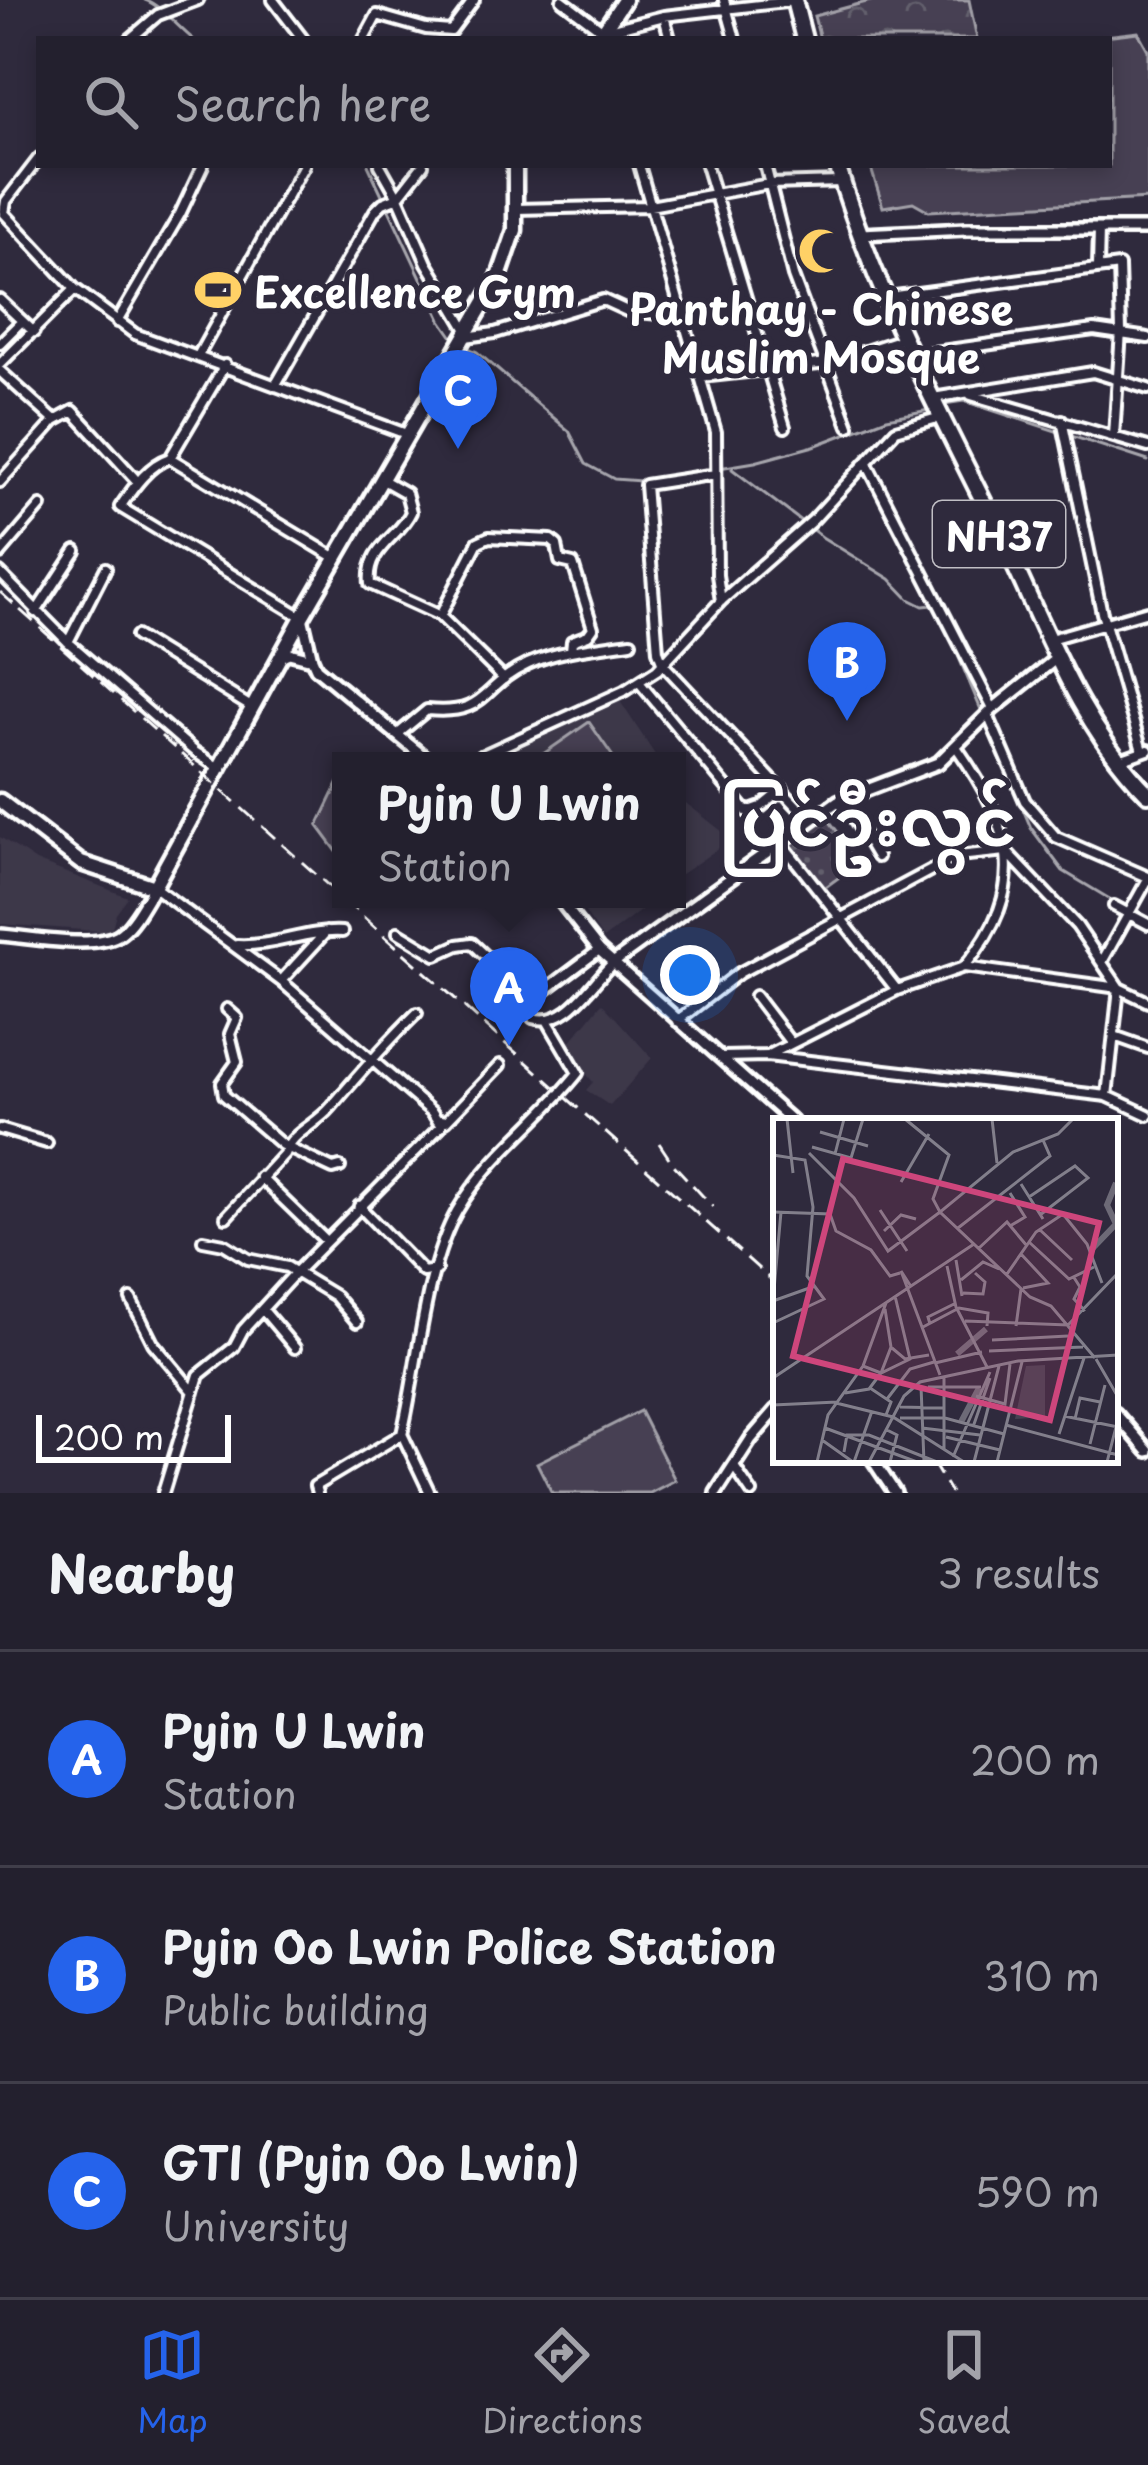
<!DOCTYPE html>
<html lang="en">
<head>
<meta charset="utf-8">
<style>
  :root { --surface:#23202e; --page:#2f2d3a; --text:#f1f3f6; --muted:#a3a3aa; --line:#403e4a; --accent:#2563eb }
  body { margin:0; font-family:"Playpen Sans","Noto Sans Myanmar",sans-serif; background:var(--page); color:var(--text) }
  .scale { position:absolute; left:36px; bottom:30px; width:195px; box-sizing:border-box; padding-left:12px; border:6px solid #fff; border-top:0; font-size:33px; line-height:42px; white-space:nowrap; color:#fff; -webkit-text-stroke:9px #2f2a3d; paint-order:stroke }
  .you { position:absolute; left:690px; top:975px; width:42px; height:42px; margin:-30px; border:9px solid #fff; border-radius:50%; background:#1a73e8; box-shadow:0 0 0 18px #1a73e833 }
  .badge { display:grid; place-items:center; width:78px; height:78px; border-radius:50%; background:var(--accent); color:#fff; font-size:39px; font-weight:700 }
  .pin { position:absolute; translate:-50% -99px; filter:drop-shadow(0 3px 6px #0008) }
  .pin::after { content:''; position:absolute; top:63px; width:42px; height:36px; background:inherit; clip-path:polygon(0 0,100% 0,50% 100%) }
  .popup { position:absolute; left:332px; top:752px; width:354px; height:156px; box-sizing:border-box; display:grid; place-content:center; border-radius:0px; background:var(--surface); filter:drop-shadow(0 3px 9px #0005); font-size:39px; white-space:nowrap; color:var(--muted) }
  .popup b { font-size:45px; color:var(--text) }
  .popup::after { content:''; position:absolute; left:50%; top:100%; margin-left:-24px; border:24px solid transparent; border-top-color:var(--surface) }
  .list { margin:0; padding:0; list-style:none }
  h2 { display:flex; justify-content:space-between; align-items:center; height:156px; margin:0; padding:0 48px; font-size:51px }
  h2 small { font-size:39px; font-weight:400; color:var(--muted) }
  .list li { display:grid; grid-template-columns:78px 1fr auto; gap:36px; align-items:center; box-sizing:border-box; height:216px; padding:0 48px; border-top:3px solid var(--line) }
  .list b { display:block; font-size:45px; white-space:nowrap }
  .list p { margin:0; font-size:39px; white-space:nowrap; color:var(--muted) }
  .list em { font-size:39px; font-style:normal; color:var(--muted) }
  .icon { flex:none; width:66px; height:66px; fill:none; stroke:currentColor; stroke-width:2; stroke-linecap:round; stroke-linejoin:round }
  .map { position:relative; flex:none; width:1148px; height:1493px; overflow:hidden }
  .search { position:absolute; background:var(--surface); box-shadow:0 6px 18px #0003; left:36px; right:36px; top:36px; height:132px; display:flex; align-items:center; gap:30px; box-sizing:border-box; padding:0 42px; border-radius:0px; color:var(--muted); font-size:45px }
  .sheet { height:804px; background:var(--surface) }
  nav { display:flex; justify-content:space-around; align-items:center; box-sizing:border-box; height:168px; border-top:3px solid var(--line); background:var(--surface); font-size:33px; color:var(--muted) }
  nav a { display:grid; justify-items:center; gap:6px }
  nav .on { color:var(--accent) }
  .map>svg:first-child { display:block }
  .built { fill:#3c3749 }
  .grass { fill:#464152; stroke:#a2a0a8; stroke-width:3 }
  .forest { fill:url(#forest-crowns); stroke:#a2a0a8; stroke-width:3 }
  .garden { fill:url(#garden-dots); stroke:#a2a0a8; stroke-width:3 }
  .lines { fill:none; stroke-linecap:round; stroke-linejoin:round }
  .stream { stroke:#a7a6ad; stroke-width:3 }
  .minor-casing { stroke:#fff; stroke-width:16 }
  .tertiary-casing { stroke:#fff; stroke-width:18 }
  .primary-casing { stroke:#fff; stroke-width:21 }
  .trunk-casing { stroke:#fff; stroke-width:22 }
  .minor { stroke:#2f2a3d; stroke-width:8 }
  .tertiary { stroke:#2f2a3d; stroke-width:9 }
  .primary { stroke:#2f2a3d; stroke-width:12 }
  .trunk { stroke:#2f2a3d; stroke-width:14 }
  .rail { stroke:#fff; stroke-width:3; stroke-dasharray:18 9; stroke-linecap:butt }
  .labels { text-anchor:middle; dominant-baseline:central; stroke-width:10; stroke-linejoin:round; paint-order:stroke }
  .shield { fill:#2f2a3d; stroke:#c1bfc5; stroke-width:3 }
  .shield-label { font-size:39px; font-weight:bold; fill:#fff }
  .poi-label { font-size:42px; font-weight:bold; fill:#fff; stroke:#2f2a3d; text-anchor:start }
  .town-label { font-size:66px; font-weight:bold; fill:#fff; stroke:#2f2a3d }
  .inset-river { fill:none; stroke:#6d6a77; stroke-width:6 }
  .inset-road { fill:none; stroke:#827f8b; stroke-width:3 }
  .view { fill:#ce467c; fill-opacity:0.15; stroke:#ce467c; stroke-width:6 }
  .inset-edge { fill:none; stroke:#fff; stroke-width:6 }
</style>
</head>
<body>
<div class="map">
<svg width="1148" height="1493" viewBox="0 0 1148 1493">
  <defs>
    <pattern id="forest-crowns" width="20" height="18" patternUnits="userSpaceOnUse" patternTransform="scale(3)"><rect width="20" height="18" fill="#464152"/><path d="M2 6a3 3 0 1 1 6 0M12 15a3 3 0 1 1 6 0" fill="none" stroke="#625e6c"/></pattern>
    <pattern id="garden-dots" width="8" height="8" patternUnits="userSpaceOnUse" patternTransform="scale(3)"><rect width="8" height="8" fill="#464152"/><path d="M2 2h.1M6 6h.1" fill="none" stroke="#625e6c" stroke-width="1.8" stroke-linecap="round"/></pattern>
  </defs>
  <rect width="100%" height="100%" fill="#2f2a3d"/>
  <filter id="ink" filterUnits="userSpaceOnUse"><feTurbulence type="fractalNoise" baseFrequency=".00833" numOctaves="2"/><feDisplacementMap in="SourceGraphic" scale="24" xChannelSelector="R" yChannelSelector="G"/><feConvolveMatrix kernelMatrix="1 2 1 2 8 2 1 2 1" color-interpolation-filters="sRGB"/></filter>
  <g filter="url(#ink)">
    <path class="built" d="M618,698L659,761H486Z
      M677,791L682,800L732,839L677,877Z
      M0,837L36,861L128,897L116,913L111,932L0,924Z
      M576,899H656L603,939Z
      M602,1003L652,1058L610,1106L586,1090L593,1082L565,1048Z"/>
    <path class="grass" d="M1138,32L1148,50V199L929,211L913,202L883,207L870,165H1109V39H1079Z
      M589,722L616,761H533Z
      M341,778V857L318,826Z
      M640,1411L675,1480L650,1493H552L537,1463Z"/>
    <path class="forest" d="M874,0H969L977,39H820L814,16Z"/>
    <path class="garden" d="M825,815L860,862L823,889L788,842Z"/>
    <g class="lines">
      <path class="stream" d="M145,0C159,4 180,29 193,39
        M368,165L441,320L455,340
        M463,346L477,352L569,431L586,464L614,479L641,481L755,462L814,446L887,418L929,410
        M944,404L964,401L1148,461
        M732,469L822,537L890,579L909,599L923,606L933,605L951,639L1031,828L1063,871L1118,904"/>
      <g class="minor-casing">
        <path id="minor" d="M273,0L303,39
          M562,0L603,31L606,39
          M724,0L735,39
          M664,16L670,39
          M605,31L664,16L794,1
          M130,39L158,15L198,0
          M364,39L377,15L426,29L451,31L474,0
          M39,158L6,201L4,213L75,289L135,334L409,435
          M380,165L398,197L423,165
          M639,165L716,432L717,575L721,601
          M706,165L785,427
          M765,165L793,276L849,426
          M516,209L650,206L769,184L841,182
          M1098,267L1099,229
          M888,297L1119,266L1121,331L1114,436
          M0,300L34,332
          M117,322L180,214L203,165
          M465,337L495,333L603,300L627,311L681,316
          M0,343L22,321
          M912,355L1094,330L1148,338
          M198,356L304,165
          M0,364L75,289
          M225,365L170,458C148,465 133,488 120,507L302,617
          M0,371L55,421
          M701,377L828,363L902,339
          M275,386L375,211L383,203L398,197L427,263L467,330
          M971,395L1148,447
          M933,398L1093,372L1148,389
          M1062,420L1102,613L1142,751
          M170,458L336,558
          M866,462L993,709
          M716,474L645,485L658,651L663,664L810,820
          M383,480L406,493L411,512C400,537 366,547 370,584L440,616L504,679
          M0,482L55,421L73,411L138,482
          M0,554L41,506
          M0,573L68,642L195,752L219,768
          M36,612L76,551
          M440,616L478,542L489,537L551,540L557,545L560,561L573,564L593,628L588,635L572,641L571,651
          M136,636L251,707
          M1050,639L1148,611
          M68,642L106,568
          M639,682L747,812L761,807L783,789
          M988,715L1025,801L1056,837L1148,877
          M398,734L427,710C489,716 480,686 528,664C560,650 596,647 631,642
          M957,748C1013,828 1030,887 965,966
          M470,761L624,691L657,670L721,601L813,520L896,430L941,417
          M1117,761L1148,750
          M838,801L855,820L877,857
          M780,841L897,990
          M154,887L281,981L432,1112L441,1126L297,1271L243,1330L234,1347L199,1375L163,1493
          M1114,906L1148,924
          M398,932L436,955L458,945L472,943L515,983L539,995
          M237,945C274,947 305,930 342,932
          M599,950L539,995L532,1003L533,1018C567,1028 591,983 613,963
          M1103,960L1148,879
          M281,981L326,932
          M755,996L791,1043
          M227,1009L237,1018L230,1034L237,1062L222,1083L224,1095L282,1145L333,1169L340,1167
          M677,1021L739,973L937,867L958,856L1006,851L1077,926L1119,988L1107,1096
          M1117,1037L1148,1048
          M771,1054L897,990L964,967L1119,988L1148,1002
          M722,1057L767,1056L1107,1096L1148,1115
          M441,1120L446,1121L500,1065
          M0,1129L47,1143
          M260,1177L326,1241
          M359,1206L423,1272L436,1270
          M226,1217L284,1154C293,1131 315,1126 331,1107C359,1074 386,1043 417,1013
          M203,1240L224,1244L248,1259L287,1267L335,1296L357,1322
          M131,1299L153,1343L194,1392
          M263,1310L295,1348
          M402,1434L430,1493
          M735,1468L752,1493
          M317,1493L315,1486L402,1434C418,1367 424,1269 457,1211C488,1157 540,1121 578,1073L547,1020"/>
      </g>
      <g class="tertiary-casing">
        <path id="tertiary" d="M861,234L967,229H1148
          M302,617L312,659
          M279,657L289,653L312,659L316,668L429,761
          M559,899L599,950L792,1121
          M0,935C30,937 98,951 121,933C135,922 145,901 154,887
          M613,963L838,801L938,763L993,709L1058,657
          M1115,1413L1148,1451
          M873,1460L895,1493
          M716,1493L751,1439L776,1410"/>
      </g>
      <g class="primary-casing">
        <path id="primary" d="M598,39L624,0
          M0,801L81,863L154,887L302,617L499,277L515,230V165"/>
      </g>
      <g class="trunk-casing">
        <path id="trunk" d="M794,0L804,39
          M837,165C876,297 943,419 1003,541C1045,628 1079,725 1148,794"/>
      </g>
      <use href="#minor" class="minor"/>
      <use href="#tertiary" class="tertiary"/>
      <use href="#primary" class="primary"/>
      <use href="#trunk" class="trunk"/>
      <path class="rail" d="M0,592L341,897
        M343,899L776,1284
        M659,1143L673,1164L713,1207
        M931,1460L951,1493"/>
    </g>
  </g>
  <defs>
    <g id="mosque-bare" transform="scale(3.6)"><path d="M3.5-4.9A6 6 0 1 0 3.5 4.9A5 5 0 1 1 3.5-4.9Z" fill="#ffd166" stroke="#2f2a3d" stroke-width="2.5" paint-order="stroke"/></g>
    <g id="stadium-bare" transform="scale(3.6)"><path d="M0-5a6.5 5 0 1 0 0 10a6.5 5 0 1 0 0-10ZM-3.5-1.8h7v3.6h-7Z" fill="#ffd166" stroke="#2f2a3d" stroke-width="2.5" paint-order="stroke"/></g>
  </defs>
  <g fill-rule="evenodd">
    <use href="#mosque-bare" x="821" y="251"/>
    <use href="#stadium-bare" x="218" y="290"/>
  </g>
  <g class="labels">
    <rect class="shield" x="933" y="501" width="132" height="66" rx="9"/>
    <g class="shield-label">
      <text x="999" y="534">NH37</text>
    </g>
    <g class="poi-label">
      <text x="254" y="290">Excellence Gym</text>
      <text x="821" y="307" text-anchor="middle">Panthay - Chinese<tspan x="821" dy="48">Muslim Mosque</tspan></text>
    </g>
    <g class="town-label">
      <text x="868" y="818">ပြင်ဦးလွင်</text>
    </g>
  </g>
  <g transform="translate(773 1118)">
    <rect width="345" height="345" fill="#2f2a3d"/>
    <path d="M272,247V299L242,301L253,248Z" fill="#464152"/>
    <path class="inset-river" d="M320,130L343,106L334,87L343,65M184,236L213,211M188,304L206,270"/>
    <path class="inset-road" d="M14,1L20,55M219,1L224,45M300,1L285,16L240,34L167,94L257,179L278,188L322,240M47,14L95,28M39,29L78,40L90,1M36,35L81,80L115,133L167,94L160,81L176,37L132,1M62,36L71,1M0,37L32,42L40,89L34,158L51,181L0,205M128,64L156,16M248,66L270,101M237,75L252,99L237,108M256,79L302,48L315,60L267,97M107,92L134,133M0,94L57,96L63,113L98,132L117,158L127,155M8,94L0,183L42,168M185,110L277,38L270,22M266,111L299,142M111,113L128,97L143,101M256,124L296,161L321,149M206,130L234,104L254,128M248,136L275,165L250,170M183,142L189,178M174,148L183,189L214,249M234,156L263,114L290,96L314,126L329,165M300,158L307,169L301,181L312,193M188,162L210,144L226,151M137,167L128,153L167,257M190,175L210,176L212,164L202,155M192,203L295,207L345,155M157,206L155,199L181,186M243,208L248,171M150,209L186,190L215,195L214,208M219,222L295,218M119,230L132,241L156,237M216,233L310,229M323,241L345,279M162,245L209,234M90,248L108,255L137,241L122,178M0,260L201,126M148,268L151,344M155,269H208M97,270L118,284L113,297M72,275L96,271L108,255L118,229L112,191M203,278L232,286L237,246M114,281L137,251L161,244M63,285L120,299L191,344M0,287L64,284M127,289L172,290M291,298L345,309M127,300H172L231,316M302,301L307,280L327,284M233,307L345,337M200,309L217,260M52,310L144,344M149,310L207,317M114,312L124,317L117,344M286,316L311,240M173,319L227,332M49,322L80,344M317,326L332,267M171,333V260M71,334L74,317H96L164,344M180,339L217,254M44,344L55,297L90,248L113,185M81,344L99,293M96,344L131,278L147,264L245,243L345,237M201,344L226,248M224,344L249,244M334,344L343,309"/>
    <path class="view" d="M70,41L326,105L277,302L20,238Z"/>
    <rect width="345" height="345" class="inset-edge"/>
  </g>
</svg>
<div class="scale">200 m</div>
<div class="you"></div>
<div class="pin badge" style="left:509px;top:1046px">A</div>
<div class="popup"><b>Pyin U Lwin</b>Station</div>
<div class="pin badge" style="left:847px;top:721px">B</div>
<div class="pin badge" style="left:458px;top:449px">C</div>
<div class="search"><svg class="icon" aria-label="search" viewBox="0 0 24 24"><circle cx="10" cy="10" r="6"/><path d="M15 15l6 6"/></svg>Search here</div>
</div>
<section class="sheet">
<h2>Nearby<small>3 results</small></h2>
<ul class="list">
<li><span class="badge">A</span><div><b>Pyin U Lwin</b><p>Station</p></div><em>200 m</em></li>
<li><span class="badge">B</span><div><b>Pyin Oo Lwin Police Station</b><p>Public building</p></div><em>310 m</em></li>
<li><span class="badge">C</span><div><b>GTI (Pyin Oo Lwin)</b><p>University</p></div><em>590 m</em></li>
</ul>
</section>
<nav>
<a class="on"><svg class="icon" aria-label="map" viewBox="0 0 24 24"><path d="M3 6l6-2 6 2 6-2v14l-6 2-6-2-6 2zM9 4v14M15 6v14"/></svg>Map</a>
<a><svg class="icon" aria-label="directions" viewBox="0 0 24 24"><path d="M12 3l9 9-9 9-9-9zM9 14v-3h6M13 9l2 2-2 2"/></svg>Directions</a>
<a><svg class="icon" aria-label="saved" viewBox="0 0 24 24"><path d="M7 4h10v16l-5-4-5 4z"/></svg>Saved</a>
</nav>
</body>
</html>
